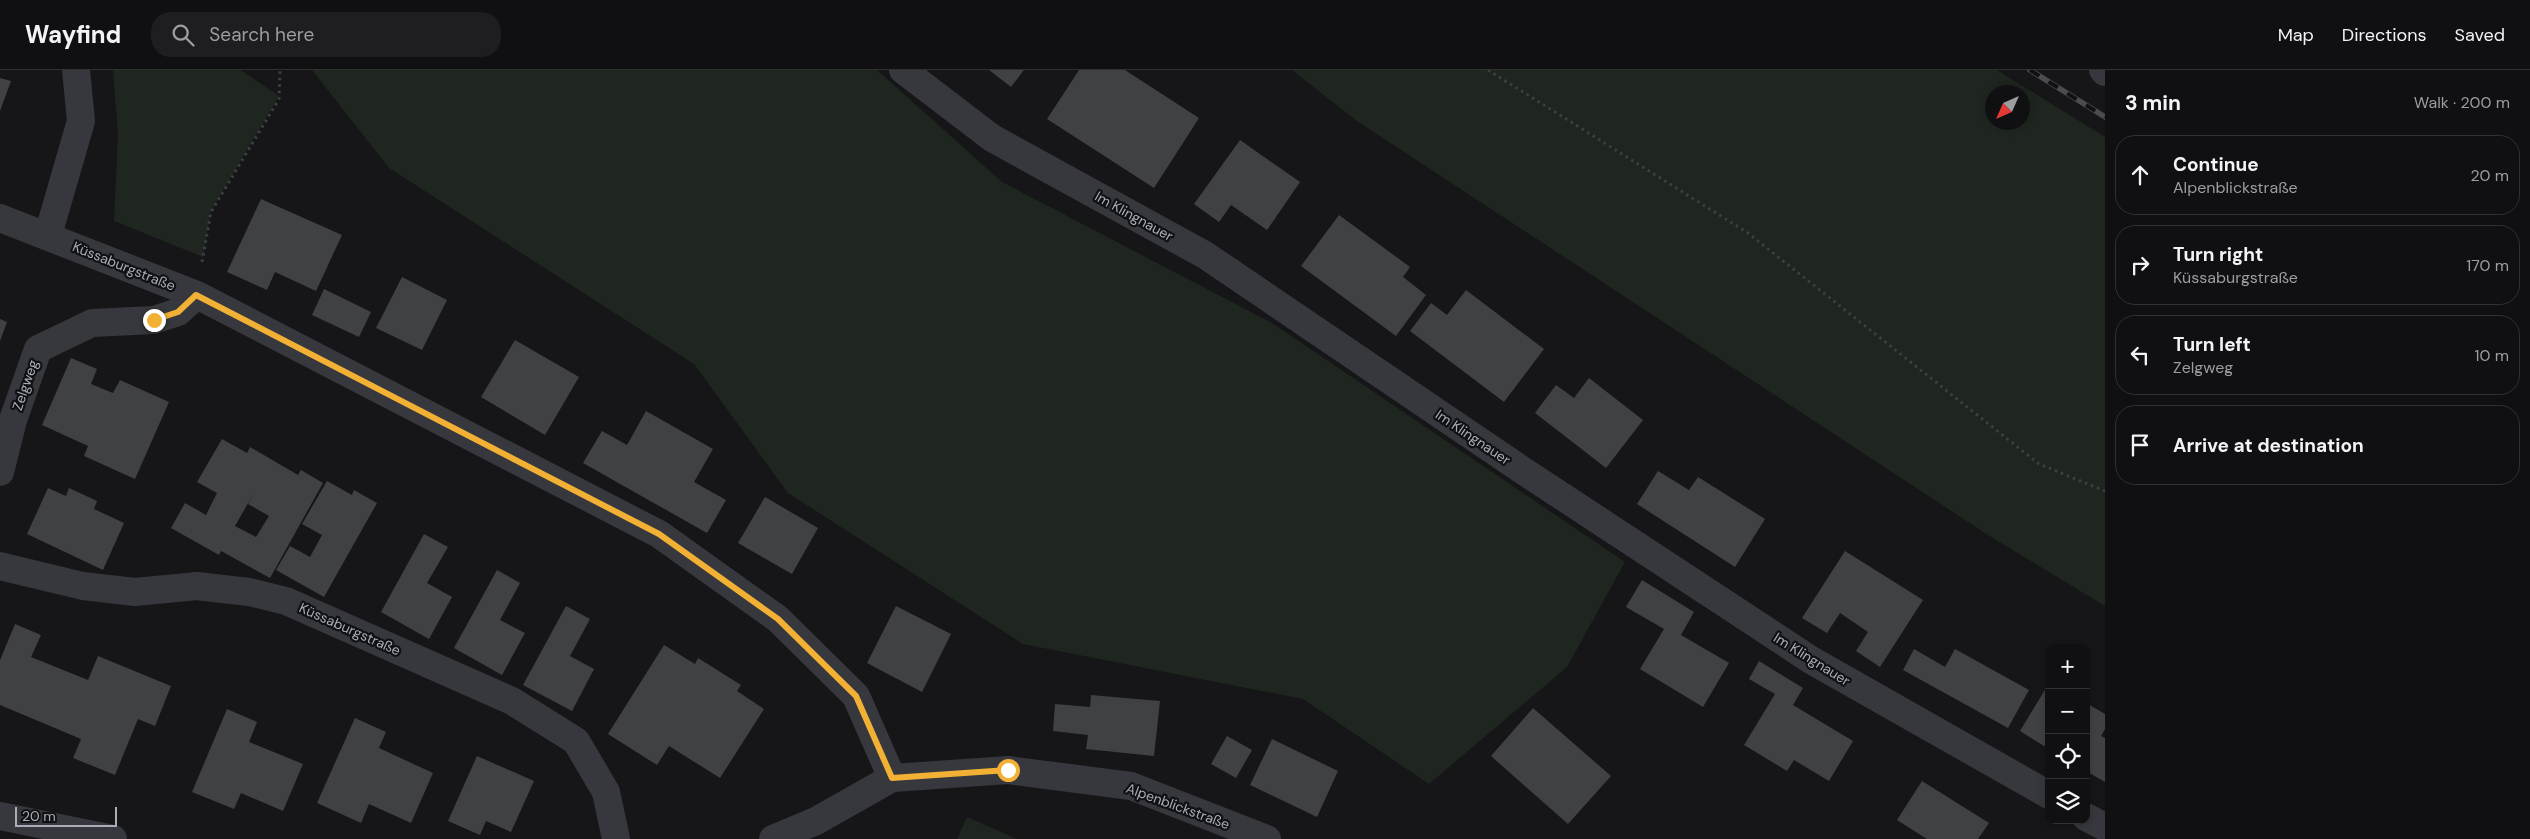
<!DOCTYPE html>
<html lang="en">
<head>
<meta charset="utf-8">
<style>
  :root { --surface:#101012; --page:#1e1e20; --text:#f1f3f6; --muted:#9c9d9f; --line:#303032 }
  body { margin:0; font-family:"DM Sans",sans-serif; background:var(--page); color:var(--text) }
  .controls { position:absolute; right:15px; bottom:15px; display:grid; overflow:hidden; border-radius:10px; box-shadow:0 2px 8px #0003 }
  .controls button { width:45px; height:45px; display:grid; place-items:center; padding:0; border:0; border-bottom:1px solid var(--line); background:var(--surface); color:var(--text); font:25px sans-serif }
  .compass { position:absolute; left:1985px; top:15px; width:45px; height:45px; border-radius:50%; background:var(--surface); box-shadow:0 2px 8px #0003; rotate:225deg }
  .scale { position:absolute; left:15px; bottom:12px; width:102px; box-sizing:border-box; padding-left:5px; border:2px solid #a8adb8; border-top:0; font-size:14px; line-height:18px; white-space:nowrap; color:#a8adb8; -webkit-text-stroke:4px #111113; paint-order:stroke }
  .stop { position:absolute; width:15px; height:15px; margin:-11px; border:4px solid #f2b134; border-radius:50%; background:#fff }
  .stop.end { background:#f2b134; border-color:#fff; box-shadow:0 1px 5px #0008 }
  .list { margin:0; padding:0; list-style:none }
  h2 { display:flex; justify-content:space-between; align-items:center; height:65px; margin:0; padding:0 20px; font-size:21px }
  h2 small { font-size:16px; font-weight:400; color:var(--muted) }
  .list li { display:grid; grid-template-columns:32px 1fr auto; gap:15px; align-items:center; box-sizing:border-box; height:80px; margin:0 10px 10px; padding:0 10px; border:1px solid var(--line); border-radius:20px }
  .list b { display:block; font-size:19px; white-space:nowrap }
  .list p { margin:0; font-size:16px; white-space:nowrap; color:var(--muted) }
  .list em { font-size:16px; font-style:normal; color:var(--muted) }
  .icon { flex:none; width:28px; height:28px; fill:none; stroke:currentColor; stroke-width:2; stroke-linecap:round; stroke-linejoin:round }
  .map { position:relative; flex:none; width:2105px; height:769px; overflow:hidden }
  header { display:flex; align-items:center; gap:30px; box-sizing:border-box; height:70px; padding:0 25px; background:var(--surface); border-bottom:1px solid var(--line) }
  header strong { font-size:24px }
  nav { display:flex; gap:28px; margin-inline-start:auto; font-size:18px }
  .search { width:350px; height:45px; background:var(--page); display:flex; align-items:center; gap:12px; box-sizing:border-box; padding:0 18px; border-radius:20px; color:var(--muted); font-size:19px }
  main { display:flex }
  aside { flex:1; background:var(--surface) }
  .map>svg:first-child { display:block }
  .green { fill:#1e261f; fill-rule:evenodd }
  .building { fill:#404145; fill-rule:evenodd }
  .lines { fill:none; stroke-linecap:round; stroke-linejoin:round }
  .path { stroke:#3d3f44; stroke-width:3; stroke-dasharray:2.5 4; stroke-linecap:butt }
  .street { stroke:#37383d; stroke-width:28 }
  .rail-casing { stroke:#4a4c52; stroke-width:5.5 }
  .rail { stroke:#111113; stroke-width:4; stroke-dasharray:11; stroke-linecap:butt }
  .route { stroke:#f2b134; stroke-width:6 }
  .labels { text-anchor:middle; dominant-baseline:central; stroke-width:4.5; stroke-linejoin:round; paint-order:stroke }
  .street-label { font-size:14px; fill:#a8adb8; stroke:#111113 }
</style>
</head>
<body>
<header>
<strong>Wayfind</strong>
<div class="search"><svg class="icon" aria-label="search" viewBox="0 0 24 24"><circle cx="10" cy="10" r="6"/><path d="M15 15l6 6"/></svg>Search here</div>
<nav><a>Map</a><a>Directions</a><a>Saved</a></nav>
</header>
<main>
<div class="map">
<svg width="2105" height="769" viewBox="0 0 2105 769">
  <rect width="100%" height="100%" fill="#161618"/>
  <path class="green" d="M113,0H241L279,26L211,141L203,187L114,151L118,63Z
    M312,0H877L1002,112L1272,253L1625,492L1567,597L1429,714L1303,629L1023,574L788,423L694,294L389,98Z
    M1292,0H1997L2105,67V536L1988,465L1357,51ZM2022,22V52H1992V22Z
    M967,747L1017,769H957Z"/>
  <path class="building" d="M989,0H1024L1011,17Z
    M1079,0H1125L1199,48L1154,118L1047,49Z
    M0,8L11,11L0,41Z
    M1240,70L1300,112L1267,160L1231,135L1219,152L1194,134Z
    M261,129L342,165L316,221L275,202L267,220L227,202Z
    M1339,145L1410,197L1403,207L1426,225L1396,266L1301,196Z
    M402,207L447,230L422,280L376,258Z
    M324,219L371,242L359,267L312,245Z
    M1466,220L1544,279L1504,332L1410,261L1431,233L1447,245Z
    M0,249L7,252L0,271Z
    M515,270L579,307L545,365L481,327Z
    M71,288L97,299L91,314L113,323L120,310L169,332L135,409L84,386L88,376L42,355Z
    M1589,308L1643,350L1606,398L1535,343L1556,315L1574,328Z
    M646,341L713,379L694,412L726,430L707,463L583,393L602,361L627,375Z
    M222,369L247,383L250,377L298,405L301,400L323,413L270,508L221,481L219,485L171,458L185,433L206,445L217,423L197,412ZM255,421L248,434L269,446L256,467L235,456Z
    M1658,401L1689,420L1698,407L1765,449L1735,497L1637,434Z
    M327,411L352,425L354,420L377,433L324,527L276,500L290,476L310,487L322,465L302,454Z
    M48,418L66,426L69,418L97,431L94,439L124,453L103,500L27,464Z
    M765,427L818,458L792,504L738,473Z
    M424,464L448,477L427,513L452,527L429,569L381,542Z
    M1845,481L1923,530L1880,597L1856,581L1868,562L1840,543L1827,563L1802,548Z
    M497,500L520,513L500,550L525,563L502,605L454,578Z
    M1642,510L1694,542L1681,565L1729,593L1703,637L1640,599L1664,559L1626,537Z
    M566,536L590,549L570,586L594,599L572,641L523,615Z
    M896,536L951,564L922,622L867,593Z
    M15,554L41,565L31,587L88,610L98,586L171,616L155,656L138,649L115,705L73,688L81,669L0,635V590Z
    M664,575L695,594L698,588L741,615L737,621L764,639L720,708L669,676L657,695L608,664Z
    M1914,579L1945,597L1955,579L2029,620L2008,658L1903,600Z
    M1759,591L1803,618L1793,635L1853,671L1829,711L1794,690L1787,701L1744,675L1775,624L1749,609Z
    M2049,613V679L2020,661Z
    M1091,625L1160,631L1154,686L1086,679L1088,665L1053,661L1055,634L1090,637Z
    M2086,633L2105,644V659L2101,666L2105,668V712L2086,701Z
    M1533,638L1611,706L1568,754L1491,686Z
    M227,639L257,652L249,672L303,694L283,741L241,723L234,739L192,722Z
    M355,648L386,662L379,678L433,703L411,753L369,734L361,753L317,733Z
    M1227,666L1252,680L1236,708L1211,694Z
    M1272,669L1338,701L1317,747L1250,715Z
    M477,686L534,711L511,762L486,751L480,765L448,751Z
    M1922,711L1989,753L1978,769H1927L1897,750Z"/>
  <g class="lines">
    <path class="path" d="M1488,0L1748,163L2039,394L2105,421
      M202,192L211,142L279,29L280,0"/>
    <path class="street" d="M903,0L992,68L1205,185L1519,398L1811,590L2049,725
      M2103,0L2105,2
      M0,148L197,225L659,464L778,549L856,626L892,708
      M48,165L81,51L76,0
      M0,402L13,350L38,279L92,253L154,250L178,242L197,225
      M0,496L83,516L135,522L197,516L249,522L286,531L512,631L576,671L606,722L616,769
      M0,746L113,769
      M2086,747L2105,757
      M773,769L816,751L892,708L1008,700L1131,716L1267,769"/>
    <g class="rail-casing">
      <path id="rail" d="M2030,0L2105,47"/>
    </g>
    <use href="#rail" class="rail"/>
  </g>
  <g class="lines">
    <path class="route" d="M154,250L178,242L196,225L659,464L778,549L856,626L892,708L1008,700"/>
  </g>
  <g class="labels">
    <g class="street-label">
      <text transform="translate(1134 146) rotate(29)">Im Klingnauer</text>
      <text transform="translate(124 196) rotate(22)">Küssaburgstraße</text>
      <text transform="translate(25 315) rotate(-71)">Zelgweg</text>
      <text transform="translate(1473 367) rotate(34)">Im Klingnauer</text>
      <text transform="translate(350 559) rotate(24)">Küssaburgstraße</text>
      <text transform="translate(1812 589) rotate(32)">Im Klingnauer</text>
      <text transform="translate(1178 736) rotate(20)">Alpenblickstraße</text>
    </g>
  </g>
</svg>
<div class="controls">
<button>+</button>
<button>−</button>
<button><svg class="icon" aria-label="locate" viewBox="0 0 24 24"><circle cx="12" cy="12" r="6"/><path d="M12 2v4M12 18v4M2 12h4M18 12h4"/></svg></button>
<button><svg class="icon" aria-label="layers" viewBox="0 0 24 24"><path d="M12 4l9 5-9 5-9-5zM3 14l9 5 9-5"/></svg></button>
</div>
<svg class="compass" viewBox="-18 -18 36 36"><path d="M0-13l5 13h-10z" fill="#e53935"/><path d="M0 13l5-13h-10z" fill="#9c9d9f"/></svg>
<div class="scale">20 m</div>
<div class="stop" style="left:1008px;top:700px"></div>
<div class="stop end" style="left:154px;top:250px"></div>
</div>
<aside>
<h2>3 min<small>Walk · 200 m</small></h2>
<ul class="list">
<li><svg class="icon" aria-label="ahead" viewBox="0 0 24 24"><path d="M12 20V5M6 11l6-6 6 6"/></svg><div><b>Continue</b><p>Alpenblickstraße</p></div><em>20 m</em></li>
<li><svg class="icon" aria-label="right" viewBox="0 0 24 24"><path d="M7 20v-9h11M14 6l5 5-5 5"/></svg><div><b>Turn right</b><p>Küssaburgstraße</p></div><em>170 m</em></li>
<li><svg class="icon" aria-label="left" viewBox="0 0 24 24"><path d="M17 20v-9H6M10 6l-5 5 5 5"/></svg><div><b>Turn left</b><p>Zelgweg</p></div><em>10 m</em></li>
<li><svg class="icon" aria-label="arrive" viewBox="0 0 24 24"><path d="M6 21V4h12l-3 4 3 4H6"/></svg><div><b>Arrive at destination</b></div></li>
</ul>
</aside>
</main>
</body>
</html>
